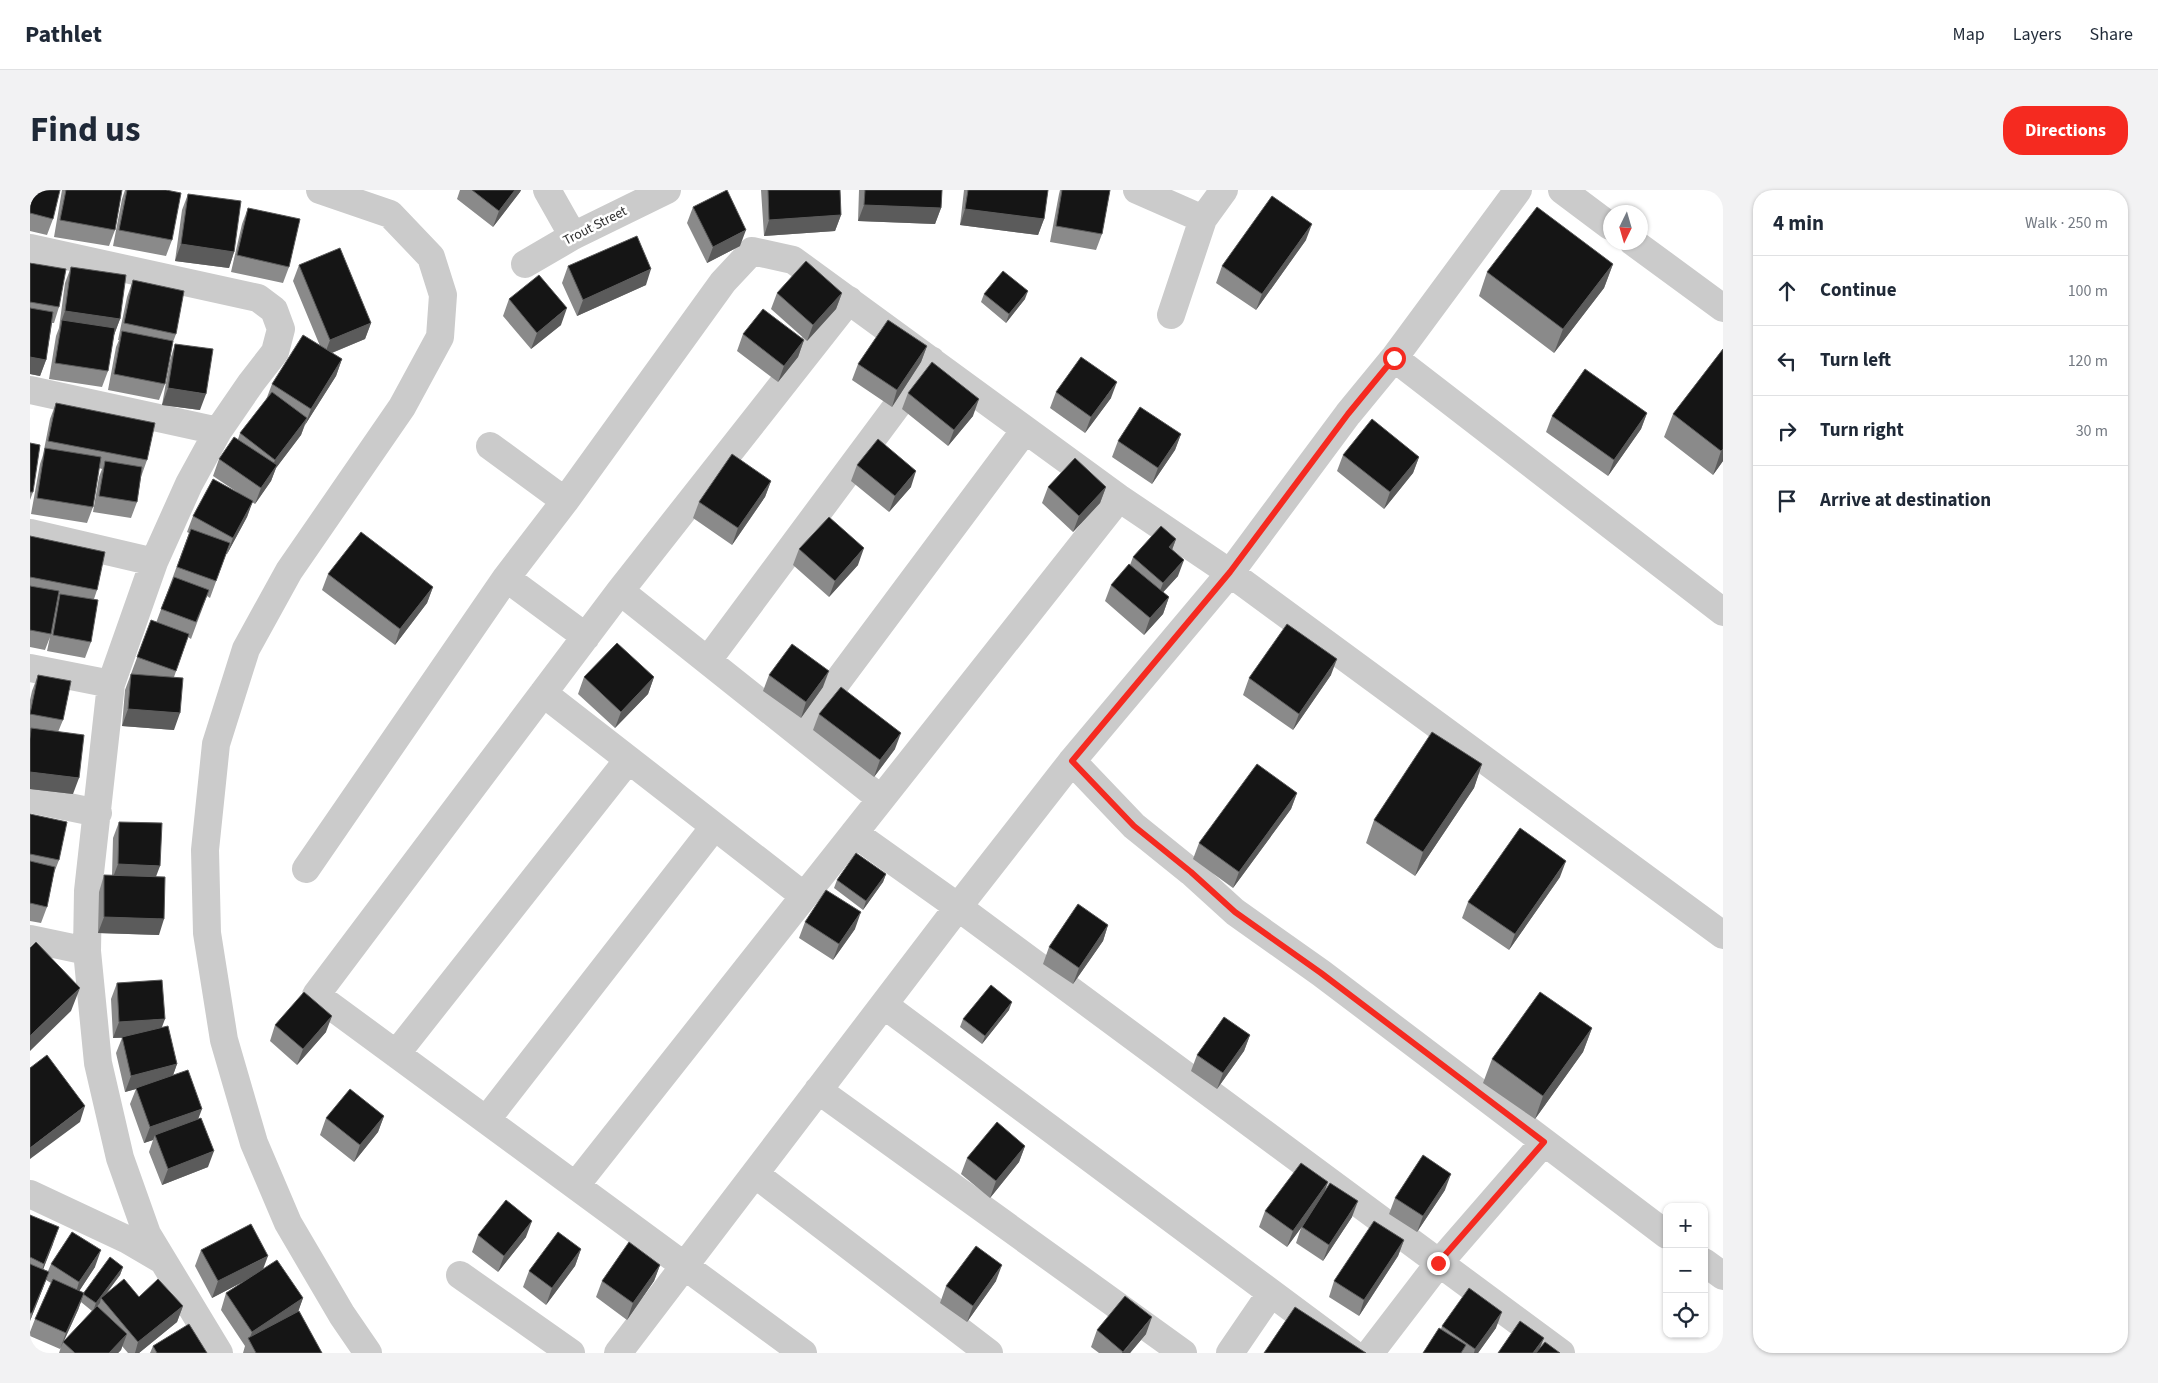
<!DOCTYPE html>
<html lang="en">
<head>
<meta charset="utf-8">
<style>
  :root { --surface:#fff; --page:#f2f2f3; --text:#1f2937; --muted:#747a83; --line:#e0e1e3; --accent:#f52a20 }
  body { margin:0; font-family:"Source Sans 3",sans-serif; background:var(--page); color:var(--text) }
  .controls { position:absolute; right:15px; bottom:15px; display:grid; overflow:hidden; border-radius:10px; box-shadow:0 1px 4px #0004 }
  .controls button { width:45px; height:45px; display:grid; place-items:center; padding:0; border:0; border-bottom:1px solid var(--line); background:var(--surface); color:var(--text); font:25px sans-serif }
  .compass { position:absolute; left:1573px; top:15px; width:45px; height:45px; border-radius:50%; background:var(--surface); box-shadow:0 1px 4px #0004; rotate:185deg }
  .stop { position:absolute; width:15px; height:15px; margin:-11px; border:4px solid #f52a20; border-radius:50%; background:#fff }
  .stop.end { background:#f52a20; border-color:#fff; box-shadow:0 1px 5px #0008 }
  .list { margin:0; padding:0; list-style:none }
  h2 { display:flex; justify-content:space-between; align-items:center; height:65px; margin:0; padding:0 20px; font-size:21px }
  h2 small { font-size:16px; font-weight:400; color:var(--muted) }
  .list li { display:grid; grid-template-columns:32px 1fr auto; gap:15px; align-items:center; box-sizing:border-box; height:70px; padding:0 20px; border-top:1px solid var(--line) }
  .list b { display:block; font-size:19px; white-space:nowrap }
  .list em { font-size:16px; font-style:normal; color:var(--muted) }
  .icon { flex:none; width:28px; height:28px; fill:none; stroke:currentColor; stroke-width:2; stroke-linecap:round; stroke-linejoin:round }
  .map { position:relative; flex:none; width:1693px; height:1163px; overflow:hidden; border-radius:20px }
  header { display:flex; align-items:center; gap:30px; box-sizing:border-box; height:70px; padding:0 25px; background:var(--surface); border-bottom:1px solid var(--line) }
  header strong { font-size:24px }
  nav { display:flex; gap:28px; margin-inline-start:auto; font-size:18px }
  .intro { display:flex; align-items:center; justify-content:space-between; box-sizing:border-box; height:120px; padding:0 30px }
  h1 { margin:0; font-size:35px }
  .button { padding:12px 22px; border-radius:20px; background:var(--accent); color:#fff; font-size:18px; font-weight:700 }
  main { display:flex; gap:30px; padding:0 30px }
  aside { flex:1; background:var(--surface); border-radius:20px; box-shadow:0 1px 4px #0004 }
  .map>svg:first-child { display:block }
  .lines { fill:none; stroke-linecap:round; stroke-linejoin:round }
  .minor { stroke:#cbcbcb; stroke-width:28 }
  .wall { fill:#8a8a8a; fill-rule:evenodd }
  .shaded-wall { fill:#5b5b5b }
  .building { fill:#151515; stroke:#5b5b5b }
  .route { stroke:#f52a20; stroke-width:6 }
  .labels { text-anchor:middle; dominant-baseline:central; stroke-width:5; stroke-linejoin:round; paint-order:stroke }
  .street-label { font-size:14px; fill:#2e2e2e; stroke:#fff }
</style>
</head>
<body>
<header>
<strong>Pathlet</strong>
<nav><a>Map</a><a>Layers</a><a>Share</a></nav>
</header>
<div class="intro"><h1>Find us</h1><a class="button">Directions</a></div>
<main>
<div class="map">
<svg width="1693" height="1163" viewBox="0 0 1693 1163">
  <rect width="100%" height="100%" fill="#fff"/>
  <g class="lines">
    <path class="minor" d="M290,0L360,24L401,67L413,105L410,147L372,217L259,381L216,459L186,554L175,660L177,743L194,850L224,953L258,1033L312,1125L338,1163
      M517,0L543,46
      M1107,0L1173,29
      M1532,0L1580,36
      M1603,52L1693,118
      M0,58L228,108L244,120L251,139L245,162L221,193L188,241L159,294L124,372L81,494L58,701L57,761L68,873L90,968L117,1044L189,1163
      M495,74L543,46L637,0
      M1141,125L1173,29L1194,0
      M1364,168L1693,422
      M0,200L188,241
      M460,256L535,311
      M0,343L124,372
      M476,388L556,447
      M590,401L851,609
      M678,470L901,170
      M0,478L81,494
      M513,503L774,706
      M769,543L995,240
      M1042,571L1104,636L1161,682L1205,722L1291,783L1637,1045
      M0,609L68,623
      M824,643L928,717L1531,1163
      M276,679L476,388L535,311L693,92L722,61L763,70L1089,308L1200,383L1693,745
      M0,749L57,761
      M854,815L1322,1163
      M366,864L598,570
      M788,900L1153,1163
      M457,929L684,637
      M725,984L959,1163
      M546,995L1089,308
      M0,1004L96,1049L132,1070
      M1674,1072L1693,1086
      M430,1085L541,1163
      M588,1163L928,717L1042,571L1200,383L1318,224L1364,168L1488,0
      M773,1163L286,805L590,401L819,110
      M1200,1163L1241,1103
      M1340,1163L1409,1073L1514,952"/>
  </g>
  <path class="wall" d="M0,0L23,29L17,45L0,41Z
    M32,0H92L85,40L79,56L24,47Z
    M95,0H136L142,50L136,66L83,56L92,9Z
    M430,0H491L490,2L463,37L427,9Z
    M731,0H810L811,25L805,41L734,46Z
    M829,0H912L911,18L905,34L828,31Z
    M934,0H1018L1014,29L1008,45L930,35Z
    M1030,0H1080L1072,44L1066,60L1020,52L1029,4Z
    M158,4L204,62L199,78L145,71L152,20Z
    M663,17L710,56L677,73L657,33Z
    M218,18L259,77L253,93L201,82L212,34Z
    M1276,50L1226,120L1186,93L1192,76Z
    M0,73L29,117L24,133H22L16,170L10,186L0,184Z
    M1583,74L1574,98L1524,163L1449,106L1457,82Z
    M269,75L341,133L335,149L302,163L312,169L306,186L275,235L271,245L246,278L241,291L225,314L222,312L217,327L197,364H196L180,408L177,406L161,449L158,447L144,487V540L92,536L95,500L121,430L126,433L159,343L157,342L163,326L207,302L183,286L189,269L208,249L210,243L236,210L242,194L290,156L263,91Z
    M538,76L616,95L547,126L532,93Z
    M41,77L90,129L84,145L78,181L72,197L19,189L26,146L29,138L35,93Z
    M103,90L146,144L143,152L135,194L129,210L78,200L86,157L89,150H88L97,107Z
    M747,103H812L806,119L777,151L741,119Z
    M954,104L995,109L976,133L951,112Z
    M479,109L531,135L501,159L473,126Z
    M713,144L774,150L768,167L748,192L707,161Z
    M145,154L170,220L132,215L140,170Z
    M897,156L891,172L862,217L822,190L828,174Z
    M1693,159V271L1683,285L1634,247L1643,224Z
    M1026,202L1081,208L1055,243L1020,218Z
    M878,203L943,226L918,256L872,219Z
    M26,213L117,270L111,287L107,312L101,328L63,322L69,287L72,279L69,278L63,317L57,333L1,324L10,274L13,265L20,229Z
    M1617,223L1611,239L1578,286L1516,242L1522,226Z
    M1151,244L1145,260L1122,294L1082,267L1088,251Z
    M0,253L3,302L0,310Z
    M1313,265L1389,267L1383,283L1354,319L1307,281Z
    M827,275L881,297L859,322L821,291Z
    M741,291L735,307L702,355L663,328L669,312Z
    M1018,297H1076L1070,313L1043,342L1012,313Z
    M0,346L67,400L64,409L61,452L55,468L17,461L20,447L15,460L0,457Z
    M1146,349L1142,360L1148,386L1133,402L1139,407L1133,424L1114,445L1075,411L1081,395L1100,375L1103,367Z
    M769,359L828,375L799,407L763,375Z
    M298,384L403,397L397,413L365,455L292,400Z
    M8,485L33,530L28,542L43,604L0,599V510L2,501Z
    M739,485L793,497L771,528L733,501Z
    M1301,485L1263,540L1213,505L1219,488Z
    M554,487H624L618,504L585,538L548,504Z
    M789,524L865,559L844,587L783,540Z
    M1452,574L1444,598L1385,686L1336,653L1344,630Z
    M1267,603L1261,619L1203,698L1163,669L1169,653Z
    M0,624L29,670L24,683L17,717L11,733L0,731Z
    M89,632L126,687L129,745L68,743L69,702L74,685L82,686L83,648Z
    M856,684L853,692L833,720L804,698L807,690Z
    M1530,687L1479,760L1432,728L1438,712Z
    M775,732L825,739L803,770L769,748Z
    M1078,735L1073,751L1043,794L1013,774L1019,757Z
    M87,793L131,838L147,874L143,885L168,929L178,977L132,995L119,962L123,950L114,953L100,914L106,899L95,902L86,863L92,848H83L81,809Z
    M979,820L952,854L930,837L933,829Z
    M245,835L296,842L267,875L240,851Z
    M1562,838L1553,862L1505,929L1453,893L1462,869Z
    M1220,845L1214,861L1187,899L1161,881L1167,865Z
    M354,926L348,942L324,972L290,945L296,928Z
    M995,956L989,972L960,1008L931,984L937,968Z
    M1295,1000L1322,1027L1293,1071L1266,1053L1271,1038L1257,1057L1229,1037L1235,1021Z
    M1415,1000L1387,1042L1359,1024L1365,1008Z
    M0,1025L23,1054L13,1079L18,1081L21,1074L65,1077L49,1101L54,1103L93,1077L90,1085L76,1104L109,1107L153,1116L147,1132L109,1163H98L92,1156L91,1160L88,1163H29L31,1157L30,1159L0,1146V1142L5,1129L21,1093L16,1090L0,1131ZM51,1112L62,1121L34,1151L48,1120Z
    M448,1045L496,1047L468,1082L442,1062Z
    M1374,1050L1368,1066L1329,1126L1299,1107L1304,1091Z
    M551,1059L545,1076L516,1115L493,1097L499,1081Z
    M171,1060L233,1080L273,1108L268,1121L292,1163H213L215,1156L191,1120L196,1103L220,1088L182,1108L165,1076Z
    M630,1075L624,1091L597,1130L566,1107L572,1091Z
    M966,1091L937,1132L910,1113L916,1096Z
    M1412,1136L1466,1138L1448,1163H1393L1411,1139Z
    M1067,1140L1116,1144L1100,1163H1069L1061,1157Z
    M123,1156L177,1163H120Z"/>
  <path class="shaded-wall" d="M485,0H491L490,2L463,37L469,21Z
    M834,15L911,18L905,34L828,31Z
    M935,19L1014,29L1008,45L930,35Z
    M811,25L805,41L734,46L739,30Z
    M1282,34L1276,50L1226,120L1232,104Z
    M716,40L710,56L677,73L683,57Z
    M151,54L204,62L199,78L145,71Z
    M1583,74L1574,98L1524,163L1533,139Z
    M621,79L616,95L547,126L553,110Z
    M998,101L995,109L976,133L979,124Z
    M812,103L806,119L777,151L783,135Z
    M537,118L531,135L501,159L507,143Z
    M35,121L90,129L84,145L30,138L32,130L29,138Z
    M341,133L335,149L294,166L300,150Z
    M774,150L768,167L748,192L754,176Z
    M897,156L891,172L862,217L867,200Z
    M0,167L16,170L10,186L0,184Z
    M312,169L306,186L275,235L281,219Z
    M1087,192L1081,208L1055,243L1061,227Z
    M138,198L176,204L170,220L132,215Z
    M949,209L943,226L918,256L924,240Z
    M1617,223L1611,239L1578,286L1584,270Z
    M277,228L271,245L246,278L241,291L225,314L231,298L239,286L245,270Z
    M1151,244L1145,260L1122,294L1128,278Z
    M1693,259V271L1683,285L1691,261Z
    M1389,267L1383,283L1354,319L1360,302Z
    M886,281L881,297L859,322L865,306Z
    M741,291L735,307L702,355L708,338Z
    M1076,297L1070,313L1043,342L1049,326Z
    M223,311L217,327L197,364L203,348Z
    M1146,349L1140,365L1139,357Z
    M834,358L828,375L799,407L805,391Z
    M1154,370L1148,386L1127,409L1133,393Z
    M403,397L397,413L365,455L370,439Z
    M1139,407L1133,424L1114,445L1120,428Z
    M1307,469L1301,485L1263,540L1269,524Z
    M799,481L793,497L771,528L776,512Z
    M624,487L618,504L585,538L591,522Z
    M98,519L150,523L144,540L92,536Z
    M871,543L865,559L844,587L850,570Z
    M1452,574L1444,598L1385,686L1393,662Z
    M0,582L49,588L43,604L0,599Z
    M1267,603L1261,619L1203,698L1209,682Z
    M1536,671L1530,687L1479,760L1485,744Z
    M88,674L130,676L124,692L82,690Z
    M856,684L853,692L833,720L836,711Z
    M831,722L825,739L803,770L809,754Z
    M74,727L134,729L129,745L68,743Z
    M1078,735L1073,751L1043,794L1049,778Z
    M50,798L41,821L0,861V846Z
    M982,812L979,820L952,854L955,846Z
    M302,826L296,842L267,875L273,859Z
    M135,829L129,845L83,848L89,832Z
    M1562,838L1553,862L1505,929L1513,906Z
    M1220,845L1214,861L1187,899L1193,883Z
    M147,874L141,891L106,898V899L95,902L101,886Z
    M55,916L50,932L0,969V958Z
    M172,919L166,935L125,945L123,950L114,953L120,937Z
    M354,926L348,942L324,972L330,955Z
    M995,956L989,972L960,1008L966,991Z
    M184,961L178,977L132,995L138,979Z
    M1421,984L1415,1000L1387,1042L1393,1026Z
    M1298,992L1292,1009L1257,1057L1263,1041Z
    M1328,1011L1322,1027L1293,1071L1299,1055Z
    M502,1031L496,1047L468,1082L474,1066Z
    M29,1037L23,1054L9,1090L14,1074Z
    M1374,1050L1368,1066L1329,1126L1334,1110Z
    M551,1059L545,1076L516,1115L522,1098Z
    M71,1060L65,1077L44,1109L49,1092Z
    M238,1066L232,1082L182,1108L188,1091Z
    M630,1075L624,1091L597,1130L603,1113Z
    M972,1075L966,1091L937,1132L943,1116Z
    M93,1077L90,1085L72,1109L71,1108L70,1113L63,1121L66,1113Z
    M19,1082L13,1098L0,1131L2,1123Z
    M54,1103L48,1120L30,1159L36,1143Z
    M273,1108L267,1125L219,1150L222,1142Z
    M153,1116L147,1132L109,1163H105L108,1152Z
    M1472,1122L1466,1138L1448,1163H1444L1445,1159Z
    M1122,1127L1116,1144L1100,1163H1093Z
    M97,1144L91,1160L88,1163H79Z
    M1514,1148L1508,1163H1503Z"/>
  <path class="building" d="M0,0H30L23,29L0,23Z
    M36,0H92L85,40L30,30Z
    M97,0H136L151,3L142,50L89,40Z
    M442,0H485L469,21Z
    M697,0L716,40L683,57L663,17Z
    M738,0H810L811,25L739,30Z
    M835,0H912L911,18L834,15Z
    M938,0H1018L1014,29L935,19Z
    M1032,0H1080L1072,44L1026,36Z
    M158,4L211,11L204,62L151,54Z
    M1242,6L1282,34L1232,104L1192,76Z
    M1507,17L1583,74L1533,139L1457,82Z
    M218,18L270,29L259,77L207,65Z
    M607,46L621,79L553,110L538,76Z
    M310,58L341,133L300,150L269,75Z
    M776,71L812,103L783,135L747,103Z
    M0,73L36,79L29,117L0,112Z
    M41,77L96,85L90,129L35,121Z
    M973,81L998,101L979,124L954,104Z
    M509,85L537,118L507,143L479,109Z
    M103,90L154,101L146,144L94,133Z
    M0,118L23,122L16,170L0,167Z
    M733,119L774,150L754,176L713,144Z
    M32,130L85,138L78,181L25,173Z
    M858,130L897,156L867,200L828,174Z
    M92,141L143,151L135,194L84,184Z
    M273,145L312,169L281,219L242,194Z
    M145,154L183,159L176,204L138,198Z
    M1693,159V259L1691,261L1643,224Z
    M1051,167L1087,192L1061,227L1026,202Z
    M902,172L949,209L924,240L878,203Z
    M1555,179L1617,223L1584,270L1522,226Z
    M242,202L277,228L245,270L210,243Z
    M26,213L125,233L117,270L18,251Z
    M1110,217L1151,244L1128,278L1088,251Z
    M1342,229L1389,267L1360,302L1313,265Z
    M204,247L247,275L231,298L189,269Z
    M848,249L886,281L865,306L827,275Z
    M0,253L10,255L3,302H0Z
    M15,258L71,267L63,317L7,308Z
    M702,264L741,291L708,338L669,312Z
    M1045,268L1076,297L1049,326L1018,297Z
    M75,271L112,277L107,312L69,306Z
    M183,289L223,311L203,348L163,326Z
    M799,327L834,358L805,391L769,359Z
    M1131,336L1146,349L1139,357L1154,370L1133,393L1103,367Z
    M161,339L200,353L186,391L147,377Z
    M331,342L403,397L370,439L298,384Z
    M0,346L75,362L67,400L0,387Z
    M1099,374L1139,407L1120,428L1081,395Z
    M144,387L179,400L166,432L131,419Z
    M0,396L29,401L21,444L0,440Z
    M30,404L68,410L61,452L23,445Z
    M121,430L159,444L146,481L107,467Z
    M1257,434L1307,469L1269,524L1219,488Z
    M587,453L624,487L591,522L554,487Z
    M762,454L799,481L776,512L739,485Z
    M101,484L153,488L150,523L98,519Z
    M8,485L41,491L33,530L0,524Z
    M811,497L871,543L850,570L789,524Z
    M1,538L54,545L49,588L0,582V549Z
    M1402,542L1452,574L1393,662L1344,630Z
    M1227,574L1267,603L1209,682L1169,653Z
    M0,624L37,632L29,670L0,664Z
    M89,632L132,633L130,676L88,674Z
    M1490,638L1536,671L1485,744L1438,712Z
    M826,663L856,684L836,711L807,690Z
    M0,671L25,677L17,717L0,713Z
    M74,685L135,687L134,729L74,727Z
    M796,700L831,722L809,754L775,732Z
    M1048,714L1078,735L1049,778L1019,757Z
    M6,752L50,798L0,846V758Z
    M132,790L135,829L89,832L87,793Z
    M961,795L982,812L955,846L933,829Z
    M274,802L302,826L273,859L245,835Z
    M1510,802L1562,838L1513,906L1462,869Z
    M1194,827L1220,845L1193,883L1167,865Z
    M138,836L147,874L101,886L92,847Z
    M17,865L55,916L0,958V878Z
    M158,880L172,919L120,937L106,898Z
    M320,899L354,926L330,955L296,928Z
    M171,928L184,961L138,979L125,945Z
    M967,932L995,956L966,991L937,968Z
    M1393,965L1421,984L1393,1026L1365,1008Z
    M1271,973L1298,992L1263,1041L1235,1021Z
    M1300,993L1328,1011L1299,1055L1272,1037Z
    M476,1010L502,1031L474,1066L448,1045Z
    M0,1025L29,1037L14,1074L0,1067Z
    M1344,1031L1374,1050L1334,1110L1304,1091Z
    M221,1034L238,1066L188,1091L171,1060Z
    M42,1042L71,1060L49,1092L21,1074Z
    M528,1042L551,1059L522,1098L499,1081Z
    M599,1052L630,1075L603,1113L572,1091Z
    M946,1056L972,1075L943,1116L916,1096Z
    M80,1067L93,1077L66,1113L53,1104Z
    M247,1070L273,1108L222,1142L196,1103Z
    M0,1074L19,1082L2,1123H0Z
    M23,1089L54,1103L36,1143L5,1129Z
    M94,1089L109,1107L128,1089L153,1116L108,1152L71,1108Z
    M1439,1098L1472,1122L1445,1159L1412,1136Z
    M1095,1106L1122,1127L1093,1162L1095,1163H1092L1093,1162L1067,1140Z
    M67,1116L97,1144L79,1163H45L33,1152Z
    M1265,1117L1336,1163H1234Z
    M269,1121L292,1163H226L218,1148Z
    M1490,1131L1514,1148L1503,1163H1468Z
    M159,1134L177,1163H127L123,1156Z
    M1409,1138L1436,1155L1431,1163H1393Z
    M1515,1152L1530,1163H1506Z"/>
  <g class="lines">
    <path class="route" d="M1364,168L1318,224L1200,382L1042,571L1104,636L1161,682L1205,722L1291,783L1514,952L1408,1073"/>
  </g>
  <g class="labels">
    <g class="street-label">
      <text transform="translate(565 36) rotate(-27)">Trout Street</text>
    </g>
  </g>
</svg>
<div class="controls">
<button>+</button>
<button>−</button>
<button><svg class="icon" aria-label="locate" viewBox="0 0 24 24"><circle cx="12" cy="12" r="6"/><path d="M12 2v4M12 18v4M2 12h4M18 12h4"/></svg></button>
</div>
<svg class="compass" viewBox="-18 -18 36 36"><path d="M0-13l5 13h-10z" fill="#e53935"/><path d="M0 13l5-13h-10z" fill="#747a83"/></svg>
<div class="stop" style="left:1364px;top:168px"></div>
<div class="stop end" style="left:1408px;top:1073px"></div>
</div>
<aside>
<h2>4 min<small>Walk · 250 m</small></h2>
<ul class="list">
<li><svg class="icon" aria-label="ahead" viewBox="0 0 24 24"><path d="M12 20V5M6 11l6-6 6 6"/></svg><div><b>Continue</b></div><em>100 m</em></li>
<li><svg class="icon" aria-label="left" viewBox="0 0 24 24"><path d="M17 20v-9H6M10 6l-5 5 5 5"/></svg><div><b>Turn left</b></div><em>120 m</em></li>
<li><svg class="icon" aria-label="right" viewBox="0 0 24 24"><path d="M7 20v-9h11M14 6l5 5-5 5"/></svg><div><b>Turn right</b></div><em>30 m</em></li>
<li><svg class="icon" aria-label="arrive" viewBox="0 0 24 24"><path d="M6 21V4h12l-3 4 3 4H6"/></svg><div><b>Arrive at destination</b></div></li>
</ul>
</aside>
</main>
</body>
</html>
